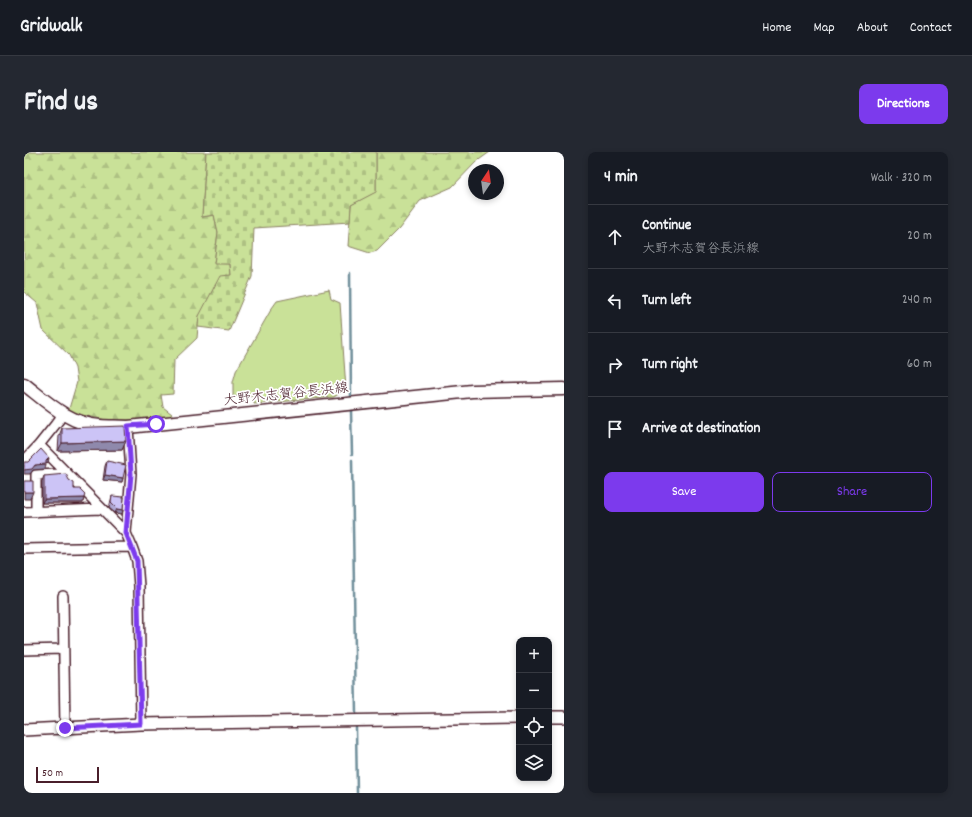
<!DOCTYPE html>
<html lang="en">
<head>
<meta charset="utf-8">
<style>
  :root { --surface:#171b24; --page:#242831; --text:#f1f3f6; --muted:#9ea1a6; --line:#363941; --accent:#7c3aed }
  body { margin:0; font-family:Dekko,"Klee One",sans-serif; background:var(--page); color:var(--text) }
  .controls { position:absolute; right:12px; bottom:12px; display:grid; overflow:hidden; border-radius:8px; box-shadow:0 2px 6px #0003 }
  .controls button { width:36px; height:36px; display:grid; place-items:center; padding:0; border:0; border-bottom:1px solid var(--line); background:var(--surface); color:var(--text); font:20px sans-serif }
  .compass { position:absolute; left:444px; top:12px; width:36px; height:36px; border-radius:50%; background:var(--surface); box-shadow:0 2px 6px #0003; rotate:13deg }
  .scale { position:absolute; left:12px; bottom:10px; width:63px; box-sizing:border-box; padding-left:4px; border:2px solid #4a1f2b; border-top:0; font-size:11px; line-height:14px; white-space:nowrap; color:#4a1f2b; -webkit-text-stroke:3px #fff; paint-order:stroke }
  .stop { position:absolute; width:12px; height:12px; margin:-9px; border:3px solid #7c3aed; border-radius:50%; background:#fff }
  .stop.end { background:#7c3aed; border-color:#fff; box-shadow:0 1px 4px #0008 }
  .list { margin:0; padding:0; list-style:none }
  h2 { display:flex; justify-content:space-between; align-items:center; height:52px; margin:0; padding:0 16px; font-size:17px }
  h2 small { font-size:13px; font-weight:400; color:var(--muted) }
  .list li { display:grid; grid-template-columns:26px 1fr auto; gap:12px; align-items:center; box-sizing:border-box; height:64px; padding:0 16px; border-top:1px solid var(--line) }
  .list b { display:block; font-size:15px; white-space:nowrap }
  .list p { margin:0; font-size:13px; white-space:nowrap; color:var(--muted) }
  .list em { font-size:13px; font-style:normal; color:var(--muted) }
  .actions { display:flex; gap:8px; padding:12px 16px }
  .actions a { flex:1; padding:9px 0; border:1px solid var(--accent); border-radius:8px; text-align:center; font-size:14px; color:var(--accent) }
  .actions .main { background:var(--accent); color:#fff }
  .icon { flex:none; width:22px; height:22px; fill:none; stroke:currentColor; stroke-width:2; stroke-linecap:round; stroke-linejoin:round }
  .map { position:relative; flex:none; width:540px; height:641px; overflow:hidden; border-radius:8px }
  header { display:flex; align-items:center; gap:24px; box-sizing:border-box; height:56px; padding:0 20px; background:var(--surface); border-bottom:1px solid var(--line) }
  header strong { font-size:19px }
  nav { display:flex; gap:22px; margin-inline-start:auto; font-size:14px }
  .intro { display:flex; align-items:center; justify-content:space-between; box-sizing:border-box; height:96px; padding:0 24px }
  h1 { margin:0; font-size:28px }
  .button { padding:10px 18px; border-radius:8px; background:var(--accent); color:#fff; font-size:14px; font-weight:700 }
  main { display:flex; gap:24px; padding:0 24px }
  aside { flex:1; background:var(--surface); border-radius:8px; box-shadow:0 2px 6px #0003 }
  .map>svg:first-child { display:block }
  .forest { fill:url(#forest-firs); stroke:#8a8062 }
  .cemetery { fill:url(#cemetery-stones); stroke:#8a8062 }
  .garden { fill:#c9e198; stroke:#8a8062 }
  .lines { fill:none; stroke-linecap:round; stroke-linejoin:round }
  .stream { stroke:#708f9b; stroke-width:2.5 }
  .minor-casing { stroke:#4a1f2b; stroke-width:12 }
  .tertiary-casing { stroke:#4a1f2b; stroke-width:14 }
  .secondary-casing { stroke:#4a1f2b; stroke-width:15 }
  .minor { stroke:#fff; stroke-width:9 }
  .tertiary { stroke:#fff; stroke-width:11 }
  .secondary { stroke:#fff; stroke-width:12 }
  .wall { fill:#afa9d4; stroke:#4a1f2b }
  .shaded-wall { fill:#8f89ac; stroke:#4a1f2b }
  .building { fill:#ccc4f6; stroke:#4a1f2b }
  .route { stroke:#7c3aed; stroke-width:5 }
  .labels { text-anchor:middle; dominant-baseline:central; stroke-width:3.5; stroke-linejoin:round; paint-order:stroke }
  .street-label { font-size:14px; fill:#4a1f2b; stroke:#fff }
</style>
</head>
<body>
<header>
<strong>Gridwalk</strong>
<nav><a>Home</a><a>Map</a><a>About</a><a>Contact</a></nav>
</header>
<div class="intro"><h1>Find us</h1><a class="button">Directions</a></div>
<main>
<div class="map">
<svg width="540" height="641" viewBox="0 0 540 641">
  <defs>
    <pattern id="forest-firs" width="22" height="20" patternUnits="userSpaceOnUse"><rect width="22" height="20" fill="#c9e198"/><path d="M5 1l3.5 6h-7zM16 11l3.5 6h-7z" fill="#aec183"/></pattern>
    <pattern id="cemetery-stones" width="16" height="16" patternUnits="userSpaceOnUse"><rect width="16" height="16" fill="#c9e198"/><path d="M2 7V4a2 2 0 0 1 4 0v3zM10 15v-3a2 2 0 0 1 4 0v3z" fill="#aec183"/></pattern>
  </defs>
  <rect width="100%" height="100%" fill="#fff"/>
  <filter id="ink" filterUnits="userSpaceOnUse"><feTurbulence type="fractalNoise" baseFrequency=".025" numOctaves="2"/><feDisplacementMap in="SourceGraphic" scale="8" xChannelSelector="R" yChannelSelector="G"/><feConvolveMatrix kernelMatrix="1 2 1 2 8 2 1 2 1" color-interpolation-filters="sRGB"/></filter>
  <g filter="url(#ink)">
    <path class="forest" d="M0,0H182L178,65L190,63L194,80L190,111L206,112L207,123L175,164L173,186L150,208L149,242L137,243L139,255L148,262V265L123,268H82L44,260L53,230L51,216L45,203L19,178L13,151L0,140Z
      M352,0H466L452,10L428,35L396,49L375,77L353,99L346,101L324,94L327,53L352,39Z"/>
    <path class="cemetery" d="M182,0H352V40L327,53L326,70L230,76L228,124L205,179L174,175L175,164L196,124L207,123L206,112H190L194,80L190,63L178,65Z"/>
    <path class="garden" d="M305,138L307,147L316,151L322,237L310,245L230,252L229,243L209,245V230L212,219L248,156L253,149Z"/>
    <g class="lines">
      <path class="stream" d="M326,121L327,248
        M327,259L328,302
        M328,308L332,563
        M332,576L333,641"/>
      <g class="minor-casing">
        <path id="minor" d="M38,262L35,268L15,293L102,381L108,395L113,409L115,434L117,572
          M0,309L15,293
          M0,360L77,357
          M12,360V323L35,322L42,320
          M102,381L107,322L104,275
          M0,397L108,395
          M39,444L41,576
          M0,498L39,497"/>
      </g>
      <g class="tertiary-casing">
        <path id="tertiary" d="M525,565H540
          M0,578L117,572L495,566"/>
      </g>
      <g class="secondary-casing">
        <path id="secondary" d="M0,232C23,250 45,272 76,274C85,275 95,274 104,275L448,239L540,237"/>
      </g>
      <use href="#minor" class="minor"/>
      <use href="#tertiary" class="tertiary"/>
      <use href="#secondary" class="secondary"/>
    </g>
    <path class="wall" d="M38,276L102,289L98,298L34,299L35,284Z
      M83,309L99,326L98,330L79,328L81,314Z
      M20,324L45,328L59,351H18V329Z
      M88,344L99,358L98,362L91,361L85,356Z"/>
    <path class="shaded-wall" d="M102,289L98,298L34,299L38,291Z
      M25,306L24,310L22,312L21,317L9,318L6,322H0V318L22,309Z
      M81,323L99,326L98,330L79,328Z
      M0,340H9L6,347H0Z
      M60,346L59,351H18L20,347Z
      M93,357L99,358L98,362L91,361Z"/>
    <path class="building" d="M101,274L102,289L38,291V276Z
      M17,297L25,306L22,309V312L11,313L8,317L0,318V310H4Z
      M83,309L102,313L99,326L81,323Z
      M42,322L45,328L50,331V337H56L61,342L60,346L20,347V324Z
      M0,329H9V340H0Z
      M88,344L100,345L99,358L93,357L87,351Z"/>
  </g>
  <g class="lines" filter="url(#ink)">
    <path class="route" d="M41,576L117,572L113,409L102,381L107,322L104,274L132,272"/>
  </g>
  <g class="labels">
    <g class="street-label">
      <text transform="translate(262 243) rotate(-6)">大野木志賀谷長浜線</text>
    </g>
  </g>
</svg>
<div class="controls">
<button>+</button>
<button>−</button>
<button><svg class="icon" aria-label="locate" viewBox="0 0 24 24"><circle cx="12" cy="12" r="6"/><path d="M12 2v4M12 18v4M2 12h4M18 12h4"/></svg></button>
<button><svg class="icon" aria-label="layers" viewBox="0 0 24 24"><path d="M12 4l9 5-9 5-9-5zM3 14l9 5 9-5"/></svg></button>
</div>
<svg class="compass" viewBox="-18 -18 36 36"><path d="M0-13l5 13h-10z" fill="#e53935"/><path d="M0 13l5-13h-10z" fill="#9ea1a6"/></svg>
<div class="scale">50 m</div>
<div class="stop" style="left:132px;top:272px"></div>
<div class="stop end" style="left:41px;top:576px"></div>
</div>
<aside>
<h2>4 min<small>Walk · 320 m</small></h2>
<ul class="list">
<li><svg class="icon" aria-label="ahead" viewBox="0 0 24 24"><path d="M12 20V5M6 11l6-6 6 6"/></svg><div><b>Continue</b><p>大野木志賀谷長浜線</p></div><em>20 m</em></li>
<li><svg class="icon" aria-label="left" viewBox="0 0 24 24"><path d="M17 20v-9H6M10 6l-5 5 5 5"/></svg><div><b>Turn left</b></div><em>240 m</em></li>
<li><svg class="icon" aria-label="right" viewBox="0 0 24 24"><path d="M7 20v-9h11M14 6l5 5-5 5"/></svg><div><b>Turn right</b></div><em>60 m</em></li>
<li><svg class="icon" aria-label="arrive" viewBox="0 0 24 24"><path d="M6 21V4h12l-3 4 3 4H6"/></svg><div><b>Arrive at destination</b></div></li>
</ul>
<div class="actions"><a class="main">Save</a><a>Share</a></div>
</aside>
</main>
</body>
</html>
